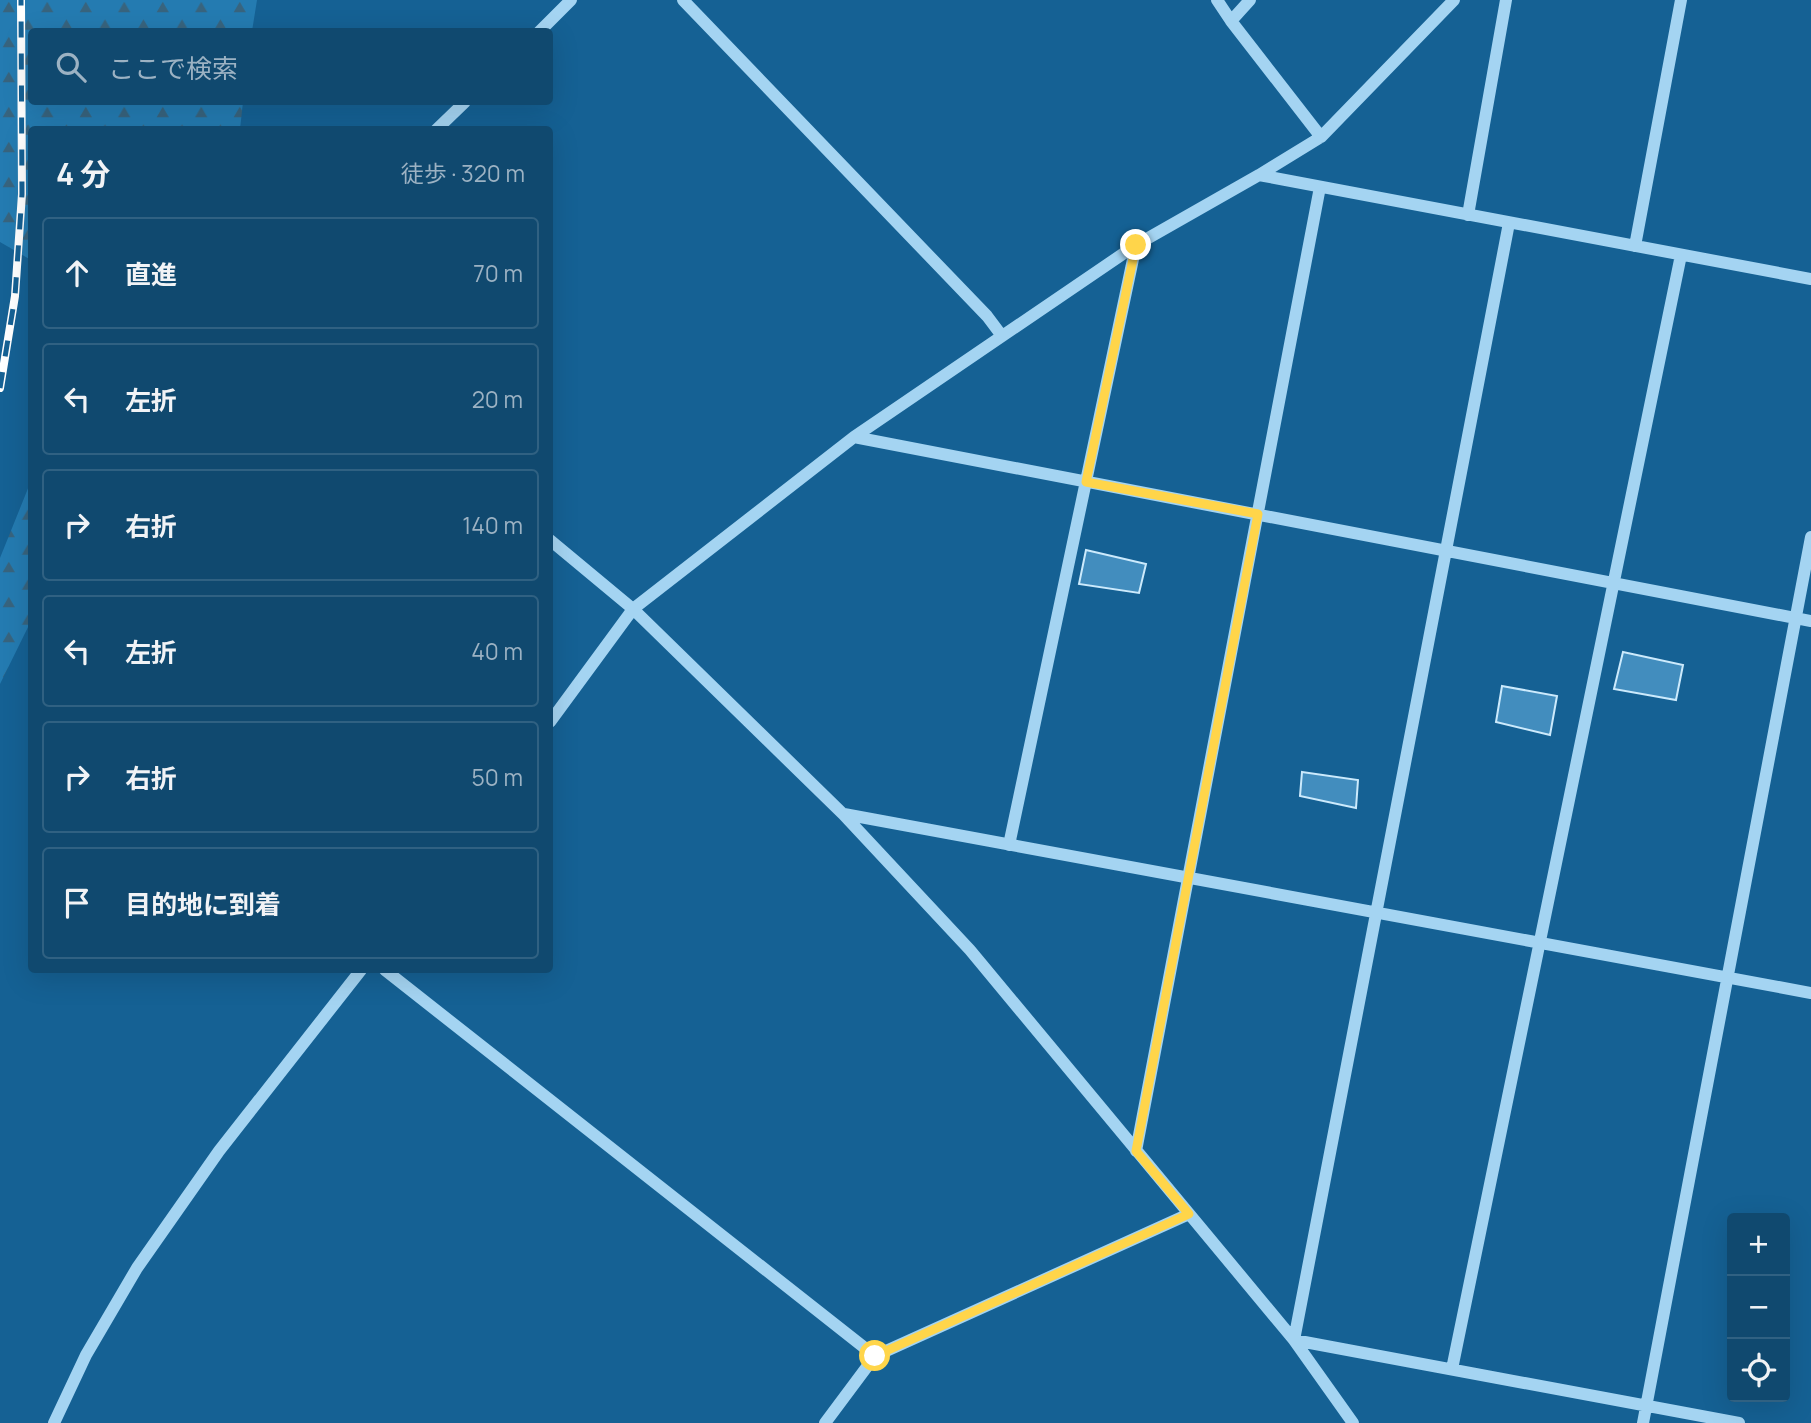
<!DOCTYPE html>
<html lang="ja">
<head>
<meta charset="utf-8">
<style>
  :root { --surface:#10496f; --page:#1e5377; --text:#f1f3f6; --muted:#9cb2c3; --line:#306182 }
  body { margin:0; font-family:Manrope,"Noto Sans JP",sans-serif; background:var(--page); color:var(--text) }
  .controls { position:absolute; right:21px; bottom:21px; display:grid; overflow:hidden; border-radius:7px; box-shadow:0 7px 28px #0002 }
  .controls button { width:63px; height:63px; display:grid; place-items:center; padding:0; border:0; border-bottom:2px solid var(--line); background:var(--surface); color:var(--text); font:35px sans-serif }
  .stop { position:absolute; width:21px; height:21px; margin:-16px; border:5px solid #ffd54a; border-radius:50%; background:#fff }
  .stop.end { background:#ffd54a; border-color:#fff; box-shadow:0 2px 7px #0008 }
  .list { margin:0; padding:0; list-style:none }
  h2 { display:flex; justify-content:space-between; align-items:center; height:91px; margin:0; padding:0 28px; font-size:30px }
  h2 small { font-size:23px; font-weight:400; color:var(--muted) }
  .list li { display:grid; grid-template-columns:46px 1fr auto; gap:21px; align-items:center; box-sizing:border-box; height:112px; margin:0 14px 14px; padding:0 14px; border:2px solid var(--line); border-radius:7px }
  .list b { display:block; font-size:26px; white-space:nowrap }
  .list em { font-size:23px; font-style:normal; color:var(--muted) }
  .icon { flex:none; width:38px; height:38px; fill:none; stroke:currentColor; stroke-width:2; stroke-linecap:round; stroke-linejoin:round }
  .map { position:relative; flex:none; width:1811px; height:1423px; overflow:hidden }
  .search { position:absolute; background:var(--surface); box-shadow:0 7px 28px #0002; left:28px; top:28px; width:525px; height:77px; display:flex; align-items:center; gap:18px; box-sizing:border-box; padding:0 24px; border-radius:7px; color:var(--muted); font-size:26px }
  .panel { position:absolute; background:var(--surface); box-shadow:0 7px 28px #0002; left:28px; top:126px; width:525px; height:847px; border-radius:7px }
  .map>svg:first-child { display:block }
  .forest { fill:url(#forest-firs) }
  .building { fill:#428dbe; stroke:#cceafc; stroke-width:2 }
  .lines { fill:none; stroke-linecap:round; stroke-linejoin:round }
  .minor { stroke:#a4d4f2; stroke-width:12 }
  .rail-casing { stroke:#fff; stroke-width:8 }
  .rail { stroke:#156194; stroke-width:5; stroke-dasharray:16; stroke-linecap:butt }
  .route { stroke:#ffd54a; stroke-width:9 }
</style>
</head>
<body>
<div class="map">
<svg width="1811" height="1423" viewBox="0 0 1811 1423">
  <defs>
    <pattern id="forest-firs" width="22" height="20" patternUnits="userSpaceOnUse" patternTransform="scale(1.75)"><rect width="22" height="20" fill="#247bb1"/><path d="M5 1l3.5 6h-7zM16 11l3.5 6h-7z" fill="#38647e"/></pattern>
  </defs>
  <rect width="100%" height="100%" fill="#156194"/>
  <path class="forest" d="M0,0H257L252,31L32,32V102H243L240,129L32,130L31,260L0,242Z
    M31,481V621L0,684V558Z"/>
  <path class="building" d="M1086,550L1146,564L1139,593L1079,584Z
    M1623,652L1683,665L1676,700L1614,689Z
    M1502,686L1557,696L1550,735L1496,722Z
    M1302,772L1358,780L1356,808L1300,796Z"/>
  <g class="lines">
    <path class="minor" d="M683,0L987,316L1002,336
      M1217,0L1231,21L1321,137
      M1231,21L1250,0
      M539,32L571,0
      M436,130L465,102
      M1259,175L1811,279
      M1468,215L1506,0
      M1635,246L1681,0
      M854,437L1811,621
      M550,540L633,609L843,814L970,950L1294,1340L1353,1423
      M550,722L633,609L854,437L1136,245L1259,175L1321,137L1454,0
      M844,814L1811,993
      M1009,845L1136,245
      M385,970L875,1356
      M1136,1151L1320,187
      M1294,1340L1509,223
      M1294,1340L1739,1423
      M1452,1369L1681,255
      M54,1423L86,1355L137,1268L219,1151L361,970
      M825,1423L875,1356L1189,1214
      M1643,1423L1811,537"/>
    <g class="rail-casing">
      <path id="rail" d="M0,388L15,296L22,194L21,0"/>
    </g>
    <use href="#rail" class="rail"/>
  </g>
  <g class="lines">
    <path class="route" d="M875,1356L1189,1214L1136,1151L1258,514L1086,482L1136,245"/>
  </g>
</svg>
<div class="controls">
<button>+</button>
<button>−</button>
<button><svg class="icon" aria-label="locate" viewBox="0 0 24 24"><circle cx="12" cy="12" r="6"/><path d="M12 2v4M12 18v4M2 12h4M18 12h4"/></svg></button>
</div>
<div class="stop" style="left:875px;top:1356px"></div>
<div class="stop end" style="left:1136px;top:245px"></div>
<div class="search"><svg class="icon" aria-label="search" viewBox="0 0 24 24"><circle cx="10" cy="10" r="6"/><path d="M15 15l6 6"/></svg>ここで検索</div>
<section class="panel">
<h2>4 分<small>徒歩 · 320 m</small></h2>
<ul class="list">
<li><svg class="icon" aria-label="ahead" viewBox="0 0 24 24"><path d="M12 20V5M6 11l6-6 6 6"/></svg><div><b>直進</b></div><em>70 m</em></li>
<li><svg class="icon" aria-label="left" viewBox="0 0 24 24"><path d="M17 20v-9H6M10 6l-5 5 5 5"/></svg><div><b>左折</b></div><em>20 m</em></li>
<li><svg class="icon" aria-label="right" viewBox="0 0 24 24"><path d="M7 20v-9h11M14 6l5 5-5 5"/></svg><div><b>右折</b></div><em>140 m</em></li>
<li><svg class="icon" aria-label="left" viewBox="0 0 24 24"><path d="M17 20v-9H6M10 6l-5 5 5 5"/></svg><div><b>左折</b></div><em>40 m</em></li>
<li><svg class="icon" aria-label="right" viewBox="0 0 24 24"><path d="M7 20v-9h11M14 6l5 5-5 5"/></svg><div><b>右折</b></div><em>50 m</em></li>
<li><svg class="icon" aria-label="arrive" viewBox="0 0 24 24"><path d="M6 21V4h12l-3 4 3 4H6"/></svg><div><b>目的地に到着</b></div></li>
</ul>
</section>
</div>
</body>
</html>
